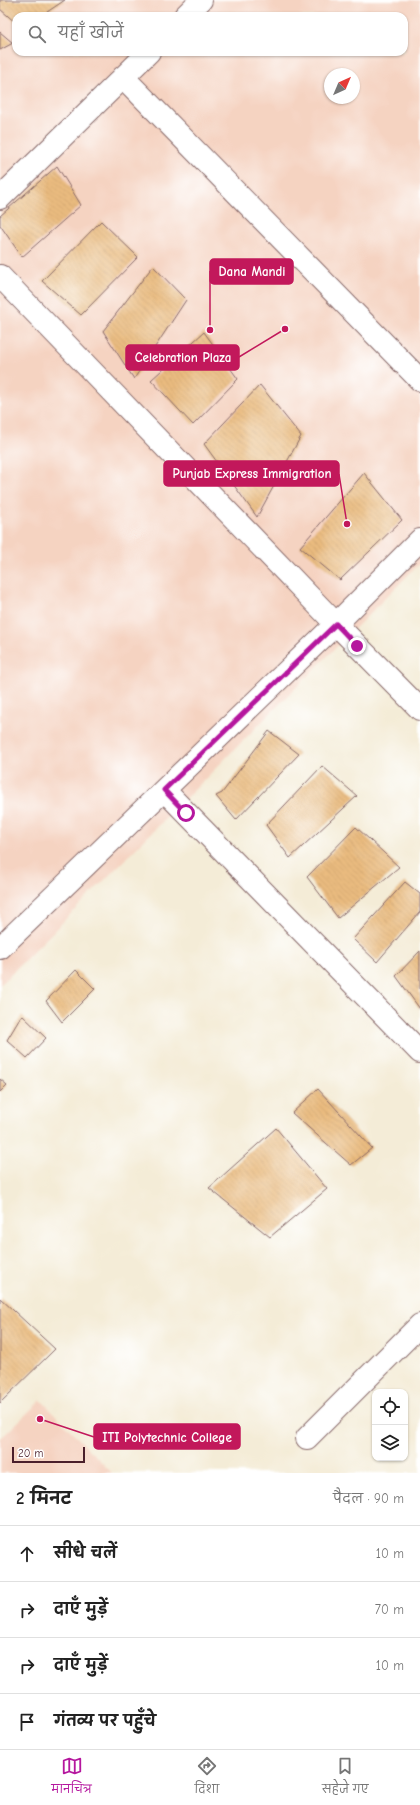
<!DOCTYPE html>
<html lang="hi">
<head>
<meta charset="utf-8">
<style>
  :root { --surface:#fff; --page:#f2f2f2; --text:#222; --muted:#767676; --line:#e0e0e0; --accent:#b5179e }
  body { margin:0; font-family:"Comic Neue","Playpen Sans Deva",sans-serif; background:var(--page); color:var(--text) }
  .controls { position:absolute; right:12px; bottom:12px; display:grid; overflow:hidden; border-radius:8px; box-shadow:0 1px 3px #0004 }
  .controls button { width:36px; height:36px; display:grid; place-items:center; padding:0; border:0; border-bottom:1px solid var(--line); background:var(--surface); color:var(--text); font:20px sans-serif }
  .compass { position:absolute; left:324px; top:68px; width:36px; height:36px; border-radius:50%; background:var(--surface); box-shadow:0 1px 3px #0004; rotate:44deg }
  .scale { position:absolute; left:12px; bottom:10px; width:73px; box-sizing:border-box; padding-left:4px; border:2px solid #4a1f2b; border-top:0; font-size:11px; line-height:14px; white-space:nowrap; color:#4a1f2b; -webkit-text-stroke:3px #fff; paint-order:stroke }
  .stop { position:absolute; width:12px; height:12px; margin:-9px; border:3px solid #b5179e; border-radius:50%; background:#fff }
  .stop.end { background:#b5179e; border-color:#fff; box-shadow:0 1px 4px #0008 }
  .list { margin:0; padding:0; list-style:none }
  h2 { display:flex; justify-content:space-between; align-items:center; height:52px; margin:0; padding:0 16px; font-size:17px }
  h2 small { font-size:13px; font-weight:400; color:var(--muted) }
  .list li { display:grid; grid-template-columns:26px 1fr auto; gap:12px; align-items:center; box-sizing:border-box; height:56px; padding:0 16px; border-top:1px solid var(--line) }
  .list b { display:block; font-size:15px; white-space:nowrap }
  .list em { font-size:13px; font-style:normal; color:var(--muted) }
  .icon { flex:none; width:22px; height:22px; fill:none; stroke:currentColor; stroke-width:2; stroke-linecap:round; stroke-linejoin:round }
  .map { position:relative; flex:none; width:420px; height:1473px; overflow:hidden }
  .search { position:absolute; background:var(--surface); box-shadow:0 1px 3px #0004; left:12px; right:12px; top:12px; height:44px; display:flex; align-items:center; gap:10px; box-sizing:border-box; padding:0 14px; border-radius:12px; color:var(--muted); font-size:15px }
  .sheet { height:276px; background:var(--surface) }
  nav { display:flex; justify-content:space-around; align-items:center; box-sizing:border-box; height:56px; border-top:1px solid var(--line); background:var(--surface); font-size:11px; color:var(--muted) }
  nav a { display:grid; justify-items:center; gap:2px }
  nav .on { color:var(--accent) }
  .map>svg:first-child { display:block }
  .built { fill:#f5d3c1; fill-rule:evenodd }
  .building { fill:url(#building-back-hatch) }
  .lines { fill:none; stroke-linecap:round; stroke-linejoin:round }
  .minor-casing { stroke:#866767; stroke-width:24 }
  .minor { stroke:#fff; stroke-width:22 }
  .route { stroke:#b5179e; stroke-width:5 }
  .leader { fill:none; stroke:#c2185b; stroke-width:1.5 }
  .callout-dot { fill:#c2185b; stroke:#fff; stroke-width:1.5 }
  .callout { fill:#c2185b; stroke:#c2185b; stroke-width:1.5 }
  .callout-label { font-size:13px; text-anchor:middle; font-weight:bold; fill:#fff }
</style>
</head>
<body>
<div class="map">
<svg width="420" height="1473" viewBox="0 0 420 1473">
  <defs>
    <pattern id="building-back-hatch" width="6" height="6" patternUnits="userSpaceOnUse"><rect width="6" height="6" fill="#eabb7f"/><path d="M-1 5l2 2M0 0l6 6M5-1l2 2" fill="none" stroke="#caa06e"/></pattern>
  </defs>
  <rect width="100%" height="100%" fill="#fff"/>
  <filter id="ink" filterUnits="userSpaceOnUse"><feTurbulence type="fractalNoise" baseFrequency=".025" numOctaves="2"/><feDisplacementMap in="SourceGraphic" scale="8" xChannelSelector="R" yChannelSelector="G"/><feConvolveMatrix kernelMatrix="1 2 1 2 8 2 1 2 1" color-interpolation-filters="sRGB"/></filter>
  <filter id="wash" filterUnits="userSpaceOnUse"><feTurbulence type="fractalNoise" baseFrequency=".012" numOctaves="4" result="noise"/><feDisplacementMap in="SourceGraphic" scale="16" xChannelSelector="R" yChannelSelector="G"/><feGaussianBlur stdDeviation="0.9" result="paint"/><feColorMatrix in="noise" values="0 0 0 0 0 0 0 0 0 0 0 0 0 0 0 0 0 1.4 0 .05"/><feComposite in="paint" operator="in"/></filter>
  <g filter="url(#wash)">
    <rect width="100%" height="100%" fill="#f4ecd7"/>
    <path class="built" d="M0,0H420V563L0,985ZM16,16H404V52H16ZM330,74H354V98H330Z
      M41,1400L112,1473H0V1439Z"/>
    <g id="blocks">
      <path class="building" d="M0,0H65L41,16H16V23L0,9Z
        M0,32L13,43L0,50Z
        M57,166L81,205L22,257L0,225V216Z
        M101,221L138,257L81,315L42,281Z
        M153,266L186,300L134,379L103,331Z
        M204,332L238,379L193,425L151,380Z
        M260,385L301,436L257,517L204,444Z
        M364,473L402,520L340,580L300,547Z
        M269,731L299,754L236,820L216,796L222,793Z
        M322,766L357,796L290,858L266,825Z
        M356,827L399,867L338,918L307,877Z
        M405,882L420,894V912L377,962L353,939Z
        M420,951V1009L396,976Z
        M76,970L95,989L62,1022L46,1001Z
        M22,1015L46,1038L27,1058L7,1040Z
        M0,1079L7,1085L0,1092Z
        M318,1089L372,1148L351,1165L292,1113Z
        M276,1128L327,1189L270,1237L209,1188Z
        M0,1298L55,1349L0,1403Z"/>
    </g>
  </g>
  <g filter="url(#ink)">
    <use href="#blocks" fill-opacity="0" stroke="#866767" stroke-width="1"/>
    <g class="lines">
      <g class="minor-casing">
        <path id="minor" d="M185,16L201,0
          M123,77L420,380
          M0,198L149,52
          M0,276L336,624L420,540
          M164,790L420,1052
          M0,948L336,624L420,709
          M307,1438L420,1325"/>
      </g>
      <use href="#minor" class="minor"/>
    </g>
  </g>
  <g class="lines" filter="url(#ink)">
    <path class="route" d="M186,813L164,790L336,624L357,646"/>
  </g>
  <path class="leader" d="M210 330L210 271M285 329L239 357M347 524L339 474M40 1419L94 1437"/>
  <g class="callout-dot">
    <circle cx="210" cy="330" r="4"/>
    <circle cx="285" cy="329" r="4"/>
    <circle cx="347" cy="524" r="4"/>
    <circle cx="40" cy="1419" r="4"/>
  </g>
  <g class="callout">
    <rect x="210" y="259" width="83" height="25" rx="4"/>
    <rect x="126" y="345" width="113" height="25" rx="4"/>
    <rect x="164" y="461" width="175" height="25" rx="4"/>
    <rect x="94" y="1424" width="146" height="25" rx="4"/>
  </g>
  <g class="callout-label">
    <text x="252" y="276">Dana Mandi</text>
    <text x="183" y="362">Celebration Plaza</text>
    <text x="252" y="478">Punjab Express Immigration</text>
    <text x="167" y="1442">ITI Polytechnic College</text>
  </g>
</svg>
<div class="controls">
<button><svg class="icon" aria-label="locate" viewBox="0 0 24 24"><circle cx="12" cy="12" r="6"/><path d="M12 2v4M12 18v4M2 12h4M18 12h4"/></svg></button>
<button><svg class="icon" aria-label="layers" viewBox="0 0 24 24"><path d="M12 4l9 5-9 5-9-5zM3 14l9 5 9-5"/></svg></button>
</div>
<svg class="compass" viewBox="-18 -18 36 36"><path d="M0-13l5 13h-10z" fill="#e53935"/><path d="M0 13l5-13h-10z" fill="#767676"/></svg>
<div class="scale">20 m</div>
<div class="stop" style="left:186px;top:813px"></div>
<div class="stop end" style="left:357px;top:646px"></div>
<div class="search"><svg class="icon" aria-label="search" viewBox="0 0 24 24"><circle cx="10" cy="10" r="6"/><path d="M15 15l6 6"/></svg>यहाँ खोजें</div>
</div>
<section class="sheet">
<h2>2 मिनट<small>पैदल · 90 m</small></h2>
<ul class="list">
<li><svg class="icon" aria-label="ahead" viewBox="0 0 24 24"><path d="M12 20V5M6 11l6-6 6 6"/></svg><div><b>सीधे चलें</b></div><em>10 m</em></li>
<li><svg class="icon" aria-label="right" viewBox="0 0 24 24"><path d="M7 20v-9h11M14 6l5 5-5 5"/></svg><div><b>दाएँ मुड़ें</b></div><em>70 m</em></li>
<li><svg class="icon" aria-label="right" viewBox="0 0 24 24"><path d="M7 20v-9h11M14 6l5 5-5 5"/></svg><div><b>दाएँ मुड़ें</b></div><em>10 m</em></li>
<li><svg class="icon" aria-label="arrive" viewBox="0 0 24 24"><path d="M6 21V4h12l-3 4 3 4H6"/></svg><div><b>गंतव्य पर पहुँचे</b></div></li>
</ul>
</section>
<nav>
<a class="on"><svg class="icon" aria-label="map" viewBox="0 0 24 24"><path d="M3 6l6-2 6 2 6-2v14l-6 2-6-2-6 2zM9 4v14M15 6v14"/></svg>मानचित्र</a>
<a><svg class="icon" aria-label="directions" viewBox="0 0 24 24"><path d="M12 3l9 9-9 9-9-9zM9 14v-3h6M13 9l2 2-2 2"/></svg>दिशा</a>
<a><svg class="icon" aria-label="saved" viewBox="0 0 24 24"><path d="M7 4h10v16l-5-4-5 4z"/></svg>सहेजे गए</a>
</nav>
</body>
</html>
